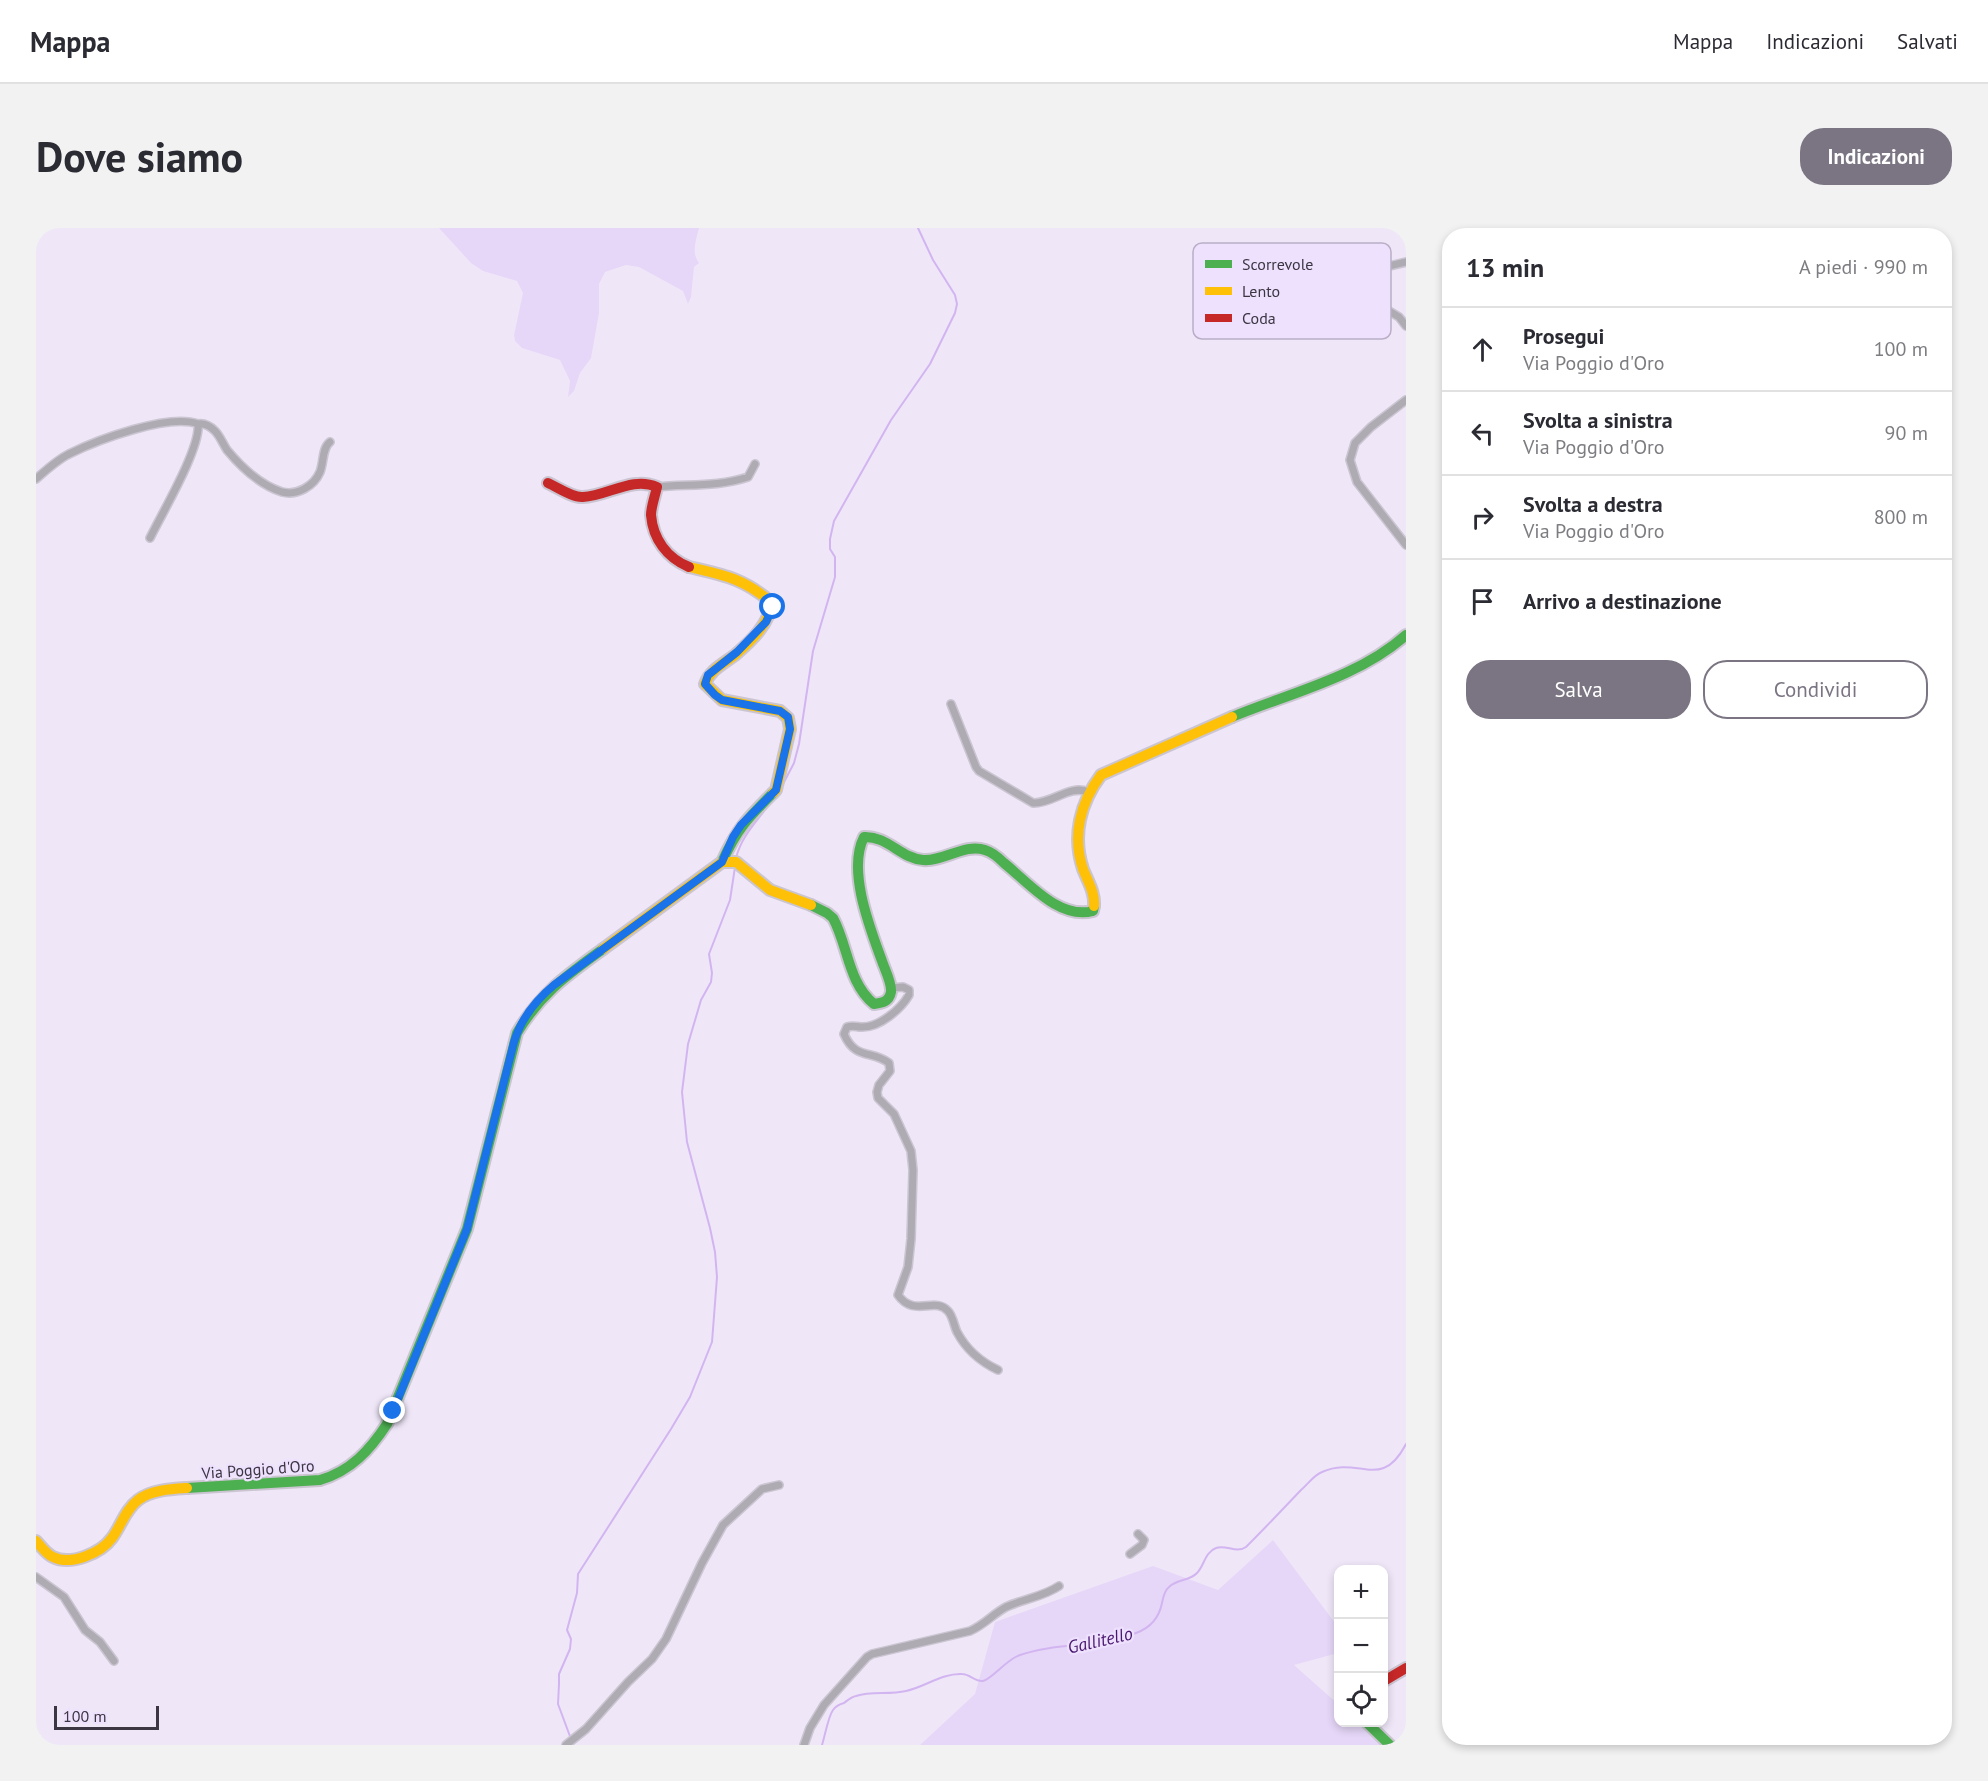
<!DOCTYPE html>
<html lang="it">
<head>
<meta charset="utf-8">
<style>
  :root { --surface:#fff; --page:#f2f2f3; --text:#2b2b33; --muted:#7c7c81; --line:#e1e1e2; --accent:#7b7482 }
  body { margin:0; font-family:"PT Sans",sans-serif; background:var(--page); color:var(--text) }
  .controls { position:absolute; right:18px; bottom:18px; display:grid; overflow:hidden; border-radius:12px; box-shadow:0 3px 9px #0003 }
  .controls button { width:54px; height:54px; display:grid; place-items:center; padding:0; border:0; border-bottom:2px solid var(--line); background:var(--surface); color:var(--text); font:30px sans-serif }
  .scale { position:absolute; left:18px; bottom:15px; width:105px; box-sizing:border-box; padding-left:6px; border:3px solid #3c3642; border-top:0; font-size:16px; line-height:21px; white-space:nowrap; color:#3c3642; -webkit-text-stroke:4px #eee1fe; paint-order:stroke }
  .stop { position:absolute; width:18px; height:18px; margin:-14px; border:4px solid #1a73e8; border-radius:50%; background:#fff }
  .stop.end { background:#1a73e8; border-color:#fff; box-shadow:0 2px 6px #0008 }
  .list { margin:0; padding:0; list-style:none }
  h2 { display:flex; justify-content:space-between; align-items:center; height:78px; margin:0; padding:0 24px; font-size:26px }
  h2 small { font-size:20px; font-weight:400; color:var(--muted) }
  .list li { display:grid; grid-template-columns:39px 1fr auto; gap:18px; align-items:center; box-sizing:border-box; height:84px; padding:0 24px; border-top:2px solid var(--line) }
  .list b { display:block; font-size:22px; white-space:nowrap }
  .list p { margin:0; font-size:20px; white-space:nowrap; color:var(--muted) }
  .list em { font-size:20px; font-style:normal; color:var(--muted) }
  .actions { display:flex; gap:12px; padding:18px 24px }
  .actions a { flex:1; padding:14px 0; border:2px solid var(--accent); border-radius:24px; text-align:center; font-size:21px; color:var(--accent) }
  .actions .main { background:var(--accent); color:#fff }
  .icon { flex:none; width:33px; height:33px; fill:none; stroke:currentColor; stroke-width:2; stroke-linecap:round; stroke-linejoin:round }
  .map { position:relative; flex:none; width:1370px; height:1517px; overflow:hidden; border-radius:24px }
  header { display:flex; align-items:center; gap:36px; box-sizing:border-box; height:84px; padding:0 30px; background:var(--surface); border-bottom:2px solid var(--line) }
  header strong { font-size:28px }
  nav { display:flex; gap:33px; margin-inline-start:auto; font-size:21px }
  .intro { display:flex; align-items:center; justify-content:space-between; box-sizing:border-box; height:144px; padding:0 36px }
  h1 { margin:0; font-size:42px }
  .button { padding:15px 27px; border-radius:24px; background:var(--accent); color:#fff; font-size:21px; font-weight:700 }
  main { display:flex; gap:36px; padding:0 36px }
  aside { flex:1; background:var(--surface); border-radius:24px; box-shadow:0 3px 9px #0003 }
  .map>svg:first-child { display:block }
  .green { fill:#e6d7f8 }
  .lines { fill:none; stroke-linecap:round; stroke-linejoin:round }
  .stream { stroke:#d2b5f0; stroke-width:2 }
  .street-casing { stroke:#cbc5d2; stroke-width:10 }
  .fast-casing { stroke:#cbc5d2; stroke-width:14 }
  .slow-casing { stroke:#cbc5d2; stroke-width:14 }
  .jam-casing { stroke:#cbc5d2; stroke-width:14 }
  .street { stroke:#aeabb2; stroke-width:7 }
  .fast { stroke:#4caf50; stroke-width:10 }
  .slow { stroke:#ffc107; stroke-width:10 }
  .jam { stroke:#c62828; stroke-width:10 }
  .route { stroke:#1a73e8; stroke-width:8 }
  .labels { text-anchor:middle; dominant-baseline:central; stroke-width:4.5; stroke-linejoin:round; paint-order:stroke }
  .street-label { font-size:16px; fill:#3c3642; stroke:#eee1fe }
  .water-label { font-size:18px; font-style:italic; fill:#4a1770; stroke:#eee1fe }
  .key { fill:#eee1fe; stroke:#b9aec6; stroke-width:1.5 }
  .key-label { font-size:16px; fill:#3c3642 }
</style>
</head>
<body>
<header>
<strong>Mappa</strong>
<nav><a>Mappa</a><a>Indicazioni</a><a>Salvati</a></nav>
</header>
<div class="intro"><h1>Dove siamo</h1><a class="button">Indicazioni</a></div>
<main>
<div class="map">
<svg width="1370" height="1517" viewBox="0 0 1370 1517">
  <rect width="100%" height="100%" fill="#efe7f8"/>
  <path class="green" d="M403,0H663C660,13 655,24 663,35L658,39L655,69L652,76L647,63L603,39L590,37L569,44L563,56V85L555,130L544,145L538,163L532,169L534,153L524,132L486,120L479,113L478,107L487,65L481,53L447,43L435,35Z
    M1237,1312L1302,1399V1425L1258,1437L1302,1476V1494L1323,1495L1345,1517H884L939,1466L959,1394L1117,1338L1182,1362Z"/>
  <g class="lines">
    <path class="stream" d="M746,558L758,535L763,516L777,423L799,349V329L794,321V311L798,293L855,192L894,136L919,85L921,76L919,67L897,32L882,0
      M700,630C706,606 723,592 736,572
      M535,1511L522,1476L523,1456V1446L534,1421L535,1411L531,1402L541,1365L542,1346L635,1201L654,1169L676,1114L681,1049L679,1024L674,1000L651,914L646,864L652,816L665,772L675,754L676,745L673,726L694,672L699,639
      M786,1517C789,1508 792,1489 797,1482C800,1478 804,1476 808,1475C812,1472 815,1469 820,1468C836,1463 853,1467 870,1463C889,1459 906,1445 926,1446C934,1446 939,1454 947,1453C956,1451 971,1431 984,1427C1022,1414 1063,1420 1100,1405C1114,1400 1123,1390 1126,1375C1127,1370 1128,1363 1133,1359C1141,1351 1154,1353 1161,1345C1168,1338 1169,1324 1180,1320C1190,1316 1200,1326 1210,1319C1229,1300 1247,1281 1265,1262C1272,1256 1278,1247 1286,1244C1323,1227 1345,1264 1370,1216"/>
    <g class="street-casing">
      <path id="street" d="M1370,34L1328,44L1280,50L1270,54L1265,59L1261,67L1260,80L1265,88L1270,91L1286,94L1353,83L1363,89L1370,98
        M1370,172L1335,199L1319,215L1314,232L1321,254L1370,317
        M162,196C168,195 174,198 179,203C184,208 187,216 191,222C206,240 224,257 246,264C261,268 278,258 284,244C288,234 286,220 294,214
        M0,251C10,242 21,232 33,226C61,212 133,185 162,196C165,220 125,287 114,310
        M621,259C652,256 682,259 712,249L719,236
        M915,476L940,539L943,543L997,575C1016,576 1034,556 1052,564
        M855,760L867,759L873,762V767C865,781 843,800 825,799C820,799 817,797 811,799L808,806C819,832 836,822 853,835L854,843L843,857L841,864L842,870L858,886L875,923L877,942L875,1011L872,1039L862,1067C878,1090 899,1068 912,1083C917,1088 918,1098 921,1104C930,1121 945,1134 962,1142
        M1094,1326L1106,1317L1108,1312L1102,1306
        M0,1349L28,1369L49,1402L64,1414L78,1433
        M530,1517L550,1501L592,1454L616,1431L630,1411L666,1335L687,1297L726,1261L743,1257
        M768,1517L774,1500L788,1477L831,1429L836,1426L934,1403C948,1397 957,1386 970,1379C987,1371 1007,1369 1023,1358"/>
    </g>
    <g class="fast-casing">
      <path id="fast" d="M1196,489C1254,465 1323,449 1370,407
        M686,634C701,601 711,591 737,565
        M775,677L791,685L797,690C812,717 812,755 838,776C846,775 853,774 855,764C856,755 849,742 846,733C834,700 811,642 828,609C852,608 864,630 887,632C907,634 929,615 949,622C956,624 963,630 968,635C993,655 1023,692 1057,683L1058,678
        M151,1260L284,1252C315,1243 334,1222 351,1196L431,1001L481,805C505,765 530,748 567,721
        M1330,1494L1354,1517"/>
    </g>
    <g class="slow-casing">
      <path id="slow" d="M653,339C687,347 707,350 735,374C735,395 714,414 699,427C687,436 674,442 669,456L686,472L744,483L752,490L754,501L740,562L737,565
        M1058,678C1059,664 1052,654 1047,641C1036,608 1044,575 1065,547L1196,489
        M567,721L686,634H700L734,662L775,677
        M0,1313C5,1318 10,1326 17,1329C35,1338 65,1325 76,1310C85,1298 89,1282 102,1272C115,1262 135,1261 151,1260"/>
    </g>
    <g class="jam-casing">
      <path id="jam" d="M512,255C521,259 537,270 547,269C572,268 596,248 621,259C619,268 615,279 615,287C617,311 631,330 653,339
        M1348,1453L1370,1440"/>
    </g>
    <use href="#street" class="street"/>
    <use href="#fast" class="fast"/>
    <use href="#slow" class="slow"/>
    <use href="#jam" class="jam"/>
  </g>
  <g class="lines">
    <path class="route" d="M357,1183L431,1001L478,814C485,791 500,772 518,757L686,634L697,609L705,597L740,562L754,501L752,489L744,483L686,472L679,467L669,456L672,447L701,424L730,394L737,379"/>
  </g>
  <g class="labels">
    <g class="street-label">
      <text transform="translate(222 1241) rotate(-4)">Via Poggio d'Oro</text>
    </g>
    <g class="water-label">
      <text transform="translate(1064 1412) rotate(-13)">Gallitello</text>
    </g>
  </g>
  <rect x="1157" y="15" width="198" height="96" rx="9" class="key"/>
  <rect x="1169" y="32" width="27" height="8" fill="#4caf50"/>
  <rect x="1169" y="59" width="27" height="8" fill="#ffc107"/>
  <rect x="1169" y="86" width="27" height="8" fill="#c62828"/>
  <g class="key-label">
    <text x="1206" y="42">Scorrevole</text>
    <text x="1206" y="69">Lento</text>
    <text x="1206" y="96">Coda</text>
  </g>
</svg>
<div class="controls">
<button>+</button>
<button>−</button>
<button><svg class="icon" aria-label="locate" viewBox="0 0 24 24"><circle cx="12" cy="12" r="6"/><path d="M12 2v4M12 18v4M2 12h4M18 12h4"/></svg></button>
</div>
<div class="scale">100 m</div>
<div class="stop" style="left:737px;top:379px"></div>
<div class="stop end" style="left:357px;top:1183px"></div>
</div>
<aside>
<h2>13 min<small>A piedi · 990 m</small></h2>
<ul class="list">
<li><svg class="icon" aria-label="ahead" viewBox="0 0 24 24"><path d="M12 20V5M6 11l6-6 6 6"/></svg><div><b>Prosegui</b><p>Via Poggio d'Oro</p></div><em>100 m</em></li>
<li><svg class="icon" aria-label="left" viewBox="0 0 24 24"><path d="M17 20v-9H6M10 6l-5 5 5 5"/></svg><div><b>Svolta a sinistra</b><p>Via Poggio d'Oro</p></div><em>90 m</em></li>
<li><svg class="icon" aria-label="right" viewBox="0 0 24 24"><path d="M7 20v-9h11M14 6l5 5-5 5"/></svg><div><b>Svolta a destra</b><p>Via Poggio d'Oro</p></div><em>800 m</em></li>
<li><svg class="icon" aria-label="arrive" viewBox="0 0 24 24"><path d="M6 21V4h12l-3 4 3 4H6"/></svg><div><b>Arrivo a destinazione</b></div></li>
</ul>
<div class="actions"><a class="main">Salva</a><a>Condividi</a></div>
</aside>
</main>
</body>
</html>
